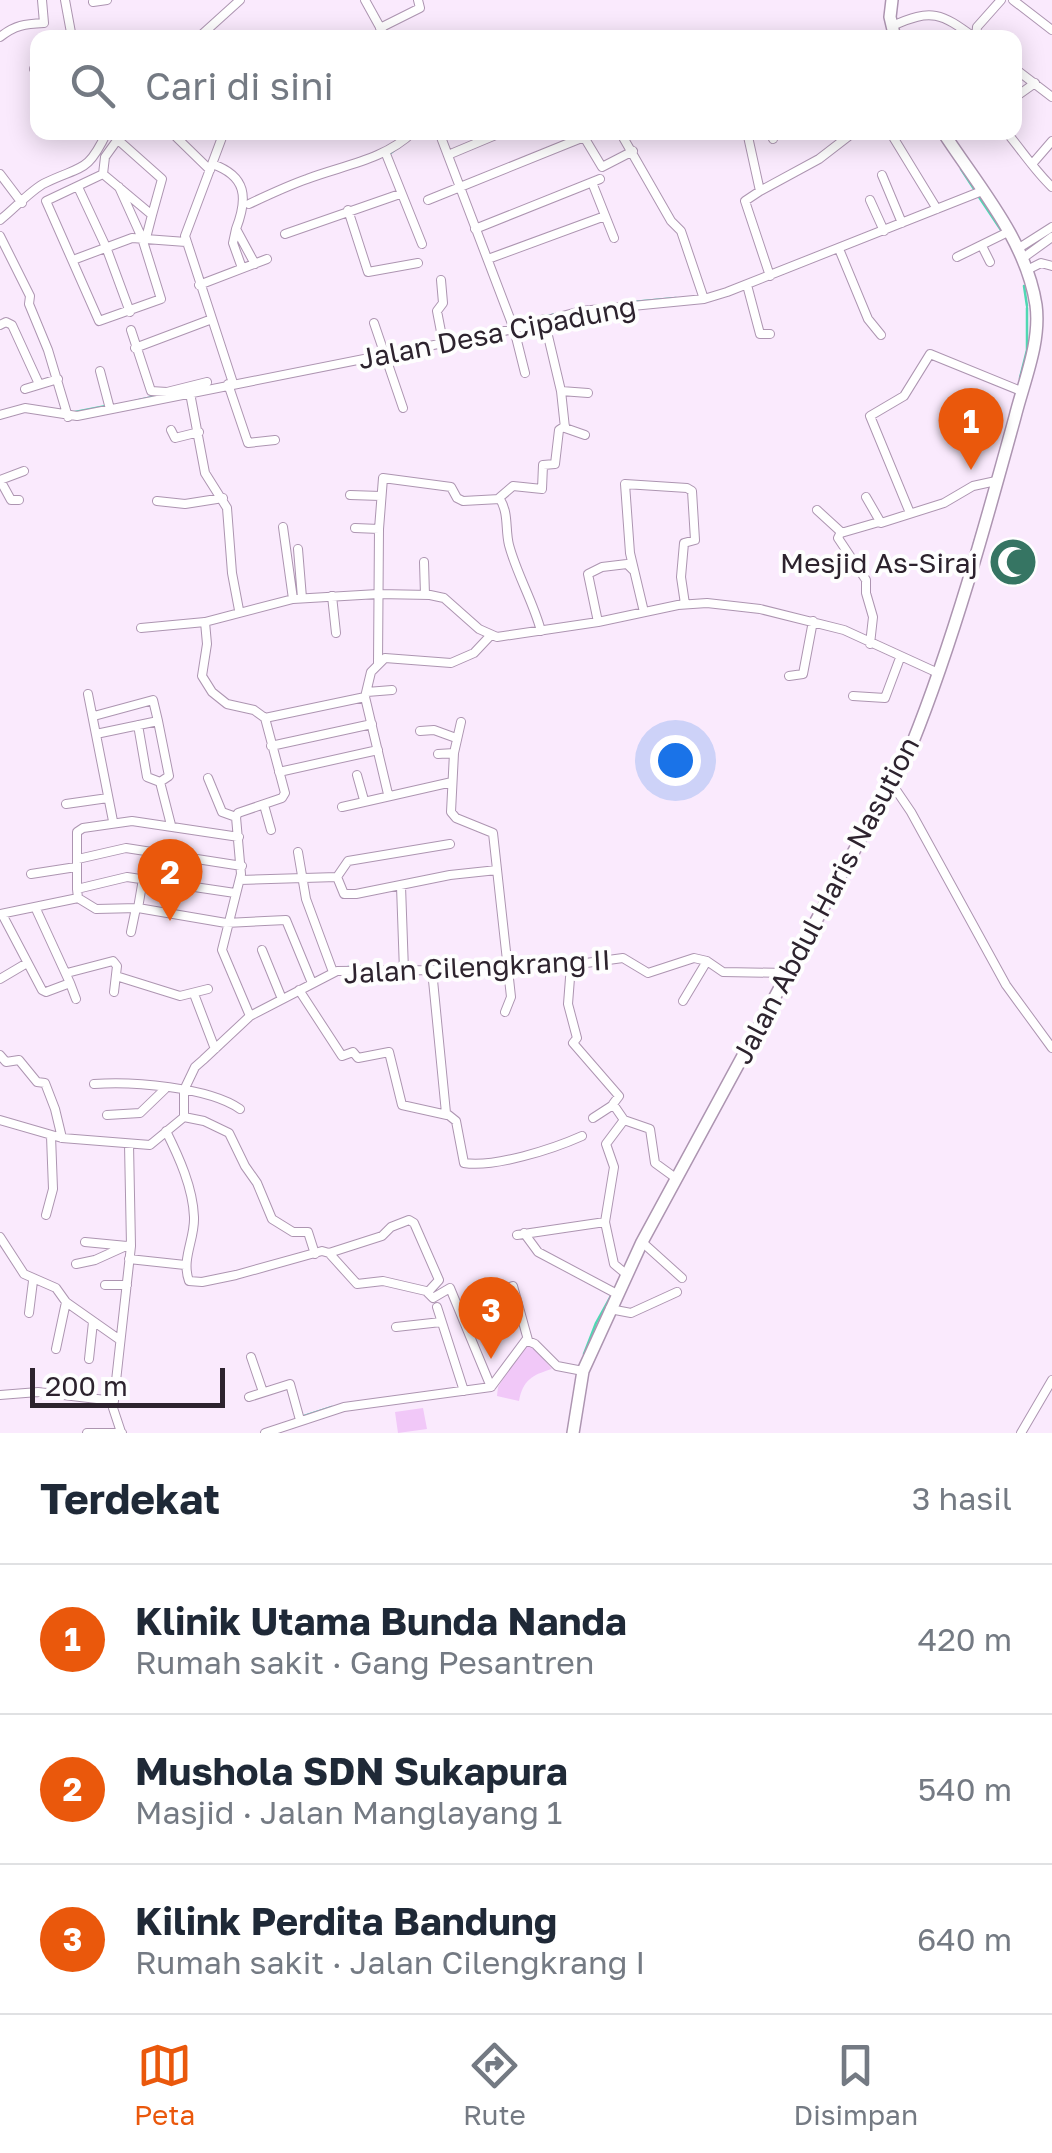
<!DOCTYPE html>
<html lang="id">
<head>
<meta charset="utf-8">
<style>
  :root { --surface:#fff; --page:#f2f2f3; --text:#1f2937; --muted:#747a83; --line:#e0e1e3; --accent:#ea580c }
  body { margin:0; font-family:"Golos Text",sans-serif; background:var(--page); color:var(--text) }
  .scale { position:absolute; left:30px; bottom:25px; width:195px; box-sizing:border-box; padding-left:10px; border:5px solid #2d232e; border-top:0; font-size:28px; line-height:35px; white-space:nowrap; color:#2d232e; -webkit-text-stroke:8px #fefefe; paint-order:stroke }
  .you { position:absolute; left:675px; top:760px; width:35px; height:35px; margin:-25px; border:8px solid #fff; border-radius:50%; background:#1a73e8; box-shadow:0 0 0 15px #1a73e833 }
  .badge { display:grid; place-items:center; width:65px; height:65px; border-radius:50%; background:var(--accent); color:#fff; font-size:32px; font-weight:700 }
  .pin { position:absolute; translate:-50% -82px; filter:drop-shadow(0 2px 5px #0008) }
  .pin::after { content:''; position:absolute; top:52px; width:35px; height:30px; background:inherit; clip-path:polygon(0 0,100% 0,50% 100%) }
  .list { margin:0; padding:0; list-style:none }
  h2 { display:flex; justify-content:space-between; align-items:center; height:130px; margin:0; padding:0 40px; font-size:42px }
  h2 small { font-size:32px; font-weight:400; color:var(--muted) }
  .list li { display:grid; grid-template-columns:65px 1fr auto; gap:30px; align-items:center; box-sizing:border-box; height:150px; padding:0 40px; border-top:2px solid var(--line) }
  .list b { display:block; font-size:38px; white-space:nowrap }
  .list p { margin:0; font-size:32px; white-space:nowrap; color:var(--muted) }
  .list em { font-size:32px; font-style:normal; color:var(--muted) }
  .icon { flex:none; width:55px; height:55px; fill:none; stroke:currentColor; stroke-width:2; stroke-linecap:round; stroke-linejoin:round }
  .map { position:relative; flex:none; width:1052px; height:1433px; overflow:hidden }
  .search { position:absolute; background:var(--surface); box-shadow:0 5px 25px #0003; left:30px; right:30px; top:30px; height:110px; display:flex; align-items:center; gap:25px; box-sizing:border-box; padding:0 35px; border-radius:20px; color:var(--muted); font-size:38px }
  .sheet { height:580px; background:var(--surface) }
  nav { display:flex; justify-content:space-around; align-items:center; box-sizing:border-box; height:140px; border-top:2px solid var(--line); background:var(--surface); font-size:28px; color:var(--muted) }
  nav a { display:grid; justify-items:center; gap:5px }
  nav .on { color:var(--accent) }
  .map>svg:first-child { display:block }
  .green { fill:#f1c8f8 }
  .lines { fill:none; stroke-linecap:round; stroke-linejoin:round }
  .stream { stroke:#50d8b4; stroke-width:2.5 }
  .minor-casing { stroke:#ad95b1; stroke-width:10 }
  .highway-casing { stroke:#ad95b1; stroke-width:14 }
  .minor { stroke:#fff; stroke-width:8 }
  .highway { stroke:#fff; stroke-width:11 }
  .labels { text-anchor:middle; dominant-baseline:central; stroke-width:8; stroke-linejoin:round; paint-order:stroke }
  .street-label { font-size:28px; fill:#2d232e; stroke:#fefefe }
  .poi-label { font-size:28px; fill:#2d232e; stroke:#fefefe; text-anchor:end }
</style>
</head>
<body>
<div class="map">
<svg width="1052" height="1433" viewBox="0 0 1052 1433">
  <rect width="100%" height="100%" fill="#faeafd"/>
  <path class="green" d="M524,1346L533,1347L552,1369C532,1375 523,1380 519,1401L497,1396L498,1387Z
    M423,1408L427,1429L398,1433L395,1412Z"/>
  <g class="lines">
    <path class="stream" d="M388,155L418,132
      M961,169L976,192
      M977,194L1003,233
      M1024,286L1027,306
      M633,302L676,298
      M544,317L560,313
      M395,349L426,343
      M1020,378L1027,350V308
      M135,401L161,395
      M75,412L106,406
      M974,543L979,527
      M509,960L536,961
      M472,963L504,960
      M348,967H364
      M584,1354L596,1323L612,1294
      M301,1417L332,1407"/>
    <g class="minor-casing">
      <path id="minor" d="M65,0L72,38
        M365,0L386,38
        M1013,0L1052,30
        M93,2L107,0
        M892,26C932,8 941,13 975,38
        M380,28L420,8L418,0
        M0,37C15,25 25,24 44,23L42,0
        M198,38L240,0
        M976,38L977,27L1001,0
        M1014,68L1052,97
        M34,69L38,75
        M1014,98L1035,83
        M171,132L210,170
        M224,132L185,236L233,383
        M439,132L514,329L525,373
        M581,132L602,167L633,151
        M620,132L671,221L681,231L704,299
        M747,132L760,191L745,201L770,276
        M770,132L773,139
        M890,132L937,209
        M1008,134C1023,152 1035,171 1052,187
        M117,139L162,179L152,215
        M386,154L422,244
        M448,155L503,132
        M1033,163L1052,141
        M212,164C247,176 248,198 236,229L255,264
        M0,174L22,203
        M103,174L152,215L146,238
        M882,175L902,223
        M593,185L614,238
        M78,187L106,247L130,312
        M119,187L142,238L161,299L99,321L46,201L103,174L105,157L123,132
        M760,191L819,159L854,132
        M428,200L584,137
        M870,200L884,231
        M249,204C268,195 287,186 307,179C344,165 384,160 413,132
        M348,210L368,272L418,263
        M0,220C13,210 32,189 45,183C82,165 87,174 107,132
        M236,229L233,243L242,268
        M475,229L600,179
        M285,234L400,194
        M0,236L30,296L29,304L48,350L68,417
        M982,246L990,262
        M1019,248L1052,227
        M839,249L868,319L881,335
        M957,257L1008,232
        M1023,258L1052,237
        M488,259L605,216
        M73,260L132,238L186,242
        M1027,270L1041,263L1052,266
        M441,280L443,303L437,311L443,342
        M199,285L267,259
        M747,285L760,334H770
        M544,319L561,391L565,428L585,435
        M374,323L403,408
        M0,325L6,322L12,325L39,384
        M131,330L151,391L167,392L207,382
        M135,348L212,319
        M100,371L110,409
        M228,384L248,443L275,440
        M25,389L58,379
        M561,391L588,393
        M190,393L205,473L227,508L232,573L239,610
        M0,415L25,408L77,416L514,329L581,311L704,299L727,292L982,191
        M171,430L175,438L199,432
        M0,480L11,500H19
        M0,480L24,471
        M350,495L381,496
        M866,497L881,523L944,503L973,486L996,481
        M499,498L513,486L542,489L543,465L555,464L559,430L565,426
        M157,501L185,504L223,498
        M817,510L841,532L838,538L866,580V593L873,617L870,644
        M910,513L870,416L904,396L930,354L1021,391
        M283,527L293,599
        M355,528L379,529
        M841,533L879,522
        M298,549L302,598
        M424,562L425,595
        M332,596L336,633
        M644,612L630,553L625,484L687,488L692,491L695,540L684,543L681,577L685,604
        M205,622L207,644L202,676L212,692L227,704L254,710L265,718L285,793L282,798L238,813L236,817L241,874L222,950L250,1016
        M598,622L588,574L602,567L627,564L634,571
        M141,628L205,622L293,599L378,594L430,595L444,598L479,629L497,637L598,622L678,605L707,603L760,609L844,630L938,673
        M378,663L379,529L383,478L451,487L457,498L463,501L500,499C509,514 505,529 509,545C517,575 533,601 541,631
        M789,676L803,674L813,621
        M367,692L392,690
        M88,694L113,821
        M853,696L885,698L900,658
        M94,716L153,700L158,721
        M265,718L365,697
        M461,722L454,753L451,812L456,818L493,833L511,997L505,1012
        M138,725L147,777L160,782L171,825
        M420,731L434,730L456,738
        M96,734L158,721L169,776L160,782
        M271,746L372,724
        M438,754L454,753
        M279,772L378,750
        M357,775L364,800
        M208,778L222,812L236,817
        M892,784L911,812L1006,985L1052,1048
        M388,794L365,697L371,672L385,658L451,663L474,653L490,636
        M66,804L108,798
        M264,805L271,830
        M342,807L452,782
        M298,852L306,899L333,972
        M78,859L126,848L242,866
        M31,874L76,867
        M337,877L348,861L450,844
        M240,880L337,877L344,894H356L450,875L497,870
        M401,886L404,971
        M77,889V832L83,828L132,821L239,837
        M78,898L96,909L138,908L226,923L286,920L312,983
        M138,908L143,879
        M0,914L78,898L77,889L127,877L235,893
        M2,914L42,990L46,992L70,983L36,909
        M131,932L136,908
        M262,950L282,999
        M571,965L568,1004L577,1038L573,1043L619,1096L613,1104L624,1120L650,1129L655,1163L677,1179
        M432,970L446,1113L456,1121L464,1163C494,1168 553,1149 582,1136
        M67,973L113,961L117,966L114,992
        M116,976L180,996L208,989
        M0,979L27,963
        M70,983L76,999
        M299,990L342,1056L353,1052L358,1058L389,1052L402,1105L447,1115
        M194,994L215,1049
        M683,1001L707,961
        M0,1055L6,1062L19,1060L37,1082L45,1083L55,1109L62,1138
        M94,1084C131,1081 209,1087 240,1109
        M107,1115L140,1113L165,1089
        M184,1117L204,1121L229,1133L245,1166L257,1183L272,1219L293,1232H308L315,1254
        M593,1118L613,1105
        M0,1120L62,1138L150,1145L184,1117V1090L195,1067L203,1060L250,1016L337,971L432,970L506,964L571,965L623,958L648,973L694,958L707,961L723,972L787,973
        M624,1120L606,1144L614,1167L605,1222L614,1264L626,1274
        M166,1131C179,1157 193,1188 194,1217C195,1239 181,1259 189,1281L202,1282L236,1275L322,1251L329,1253L382,1236L391,1227L409,1220L414,1223L439,1280L428,1292
        M46,1215L53,1189L51,1136
        M524,1233L538,1252L617,1294
        M517,1235L605,1222
        M0,1237L24,1274L56,1288L66,1302L120,1340
        M85,1242L127,1246
        M642,1242L682,1278
        M329,1253L357,1284L383,1281L426,1291L433,1298L450,1288L491,1387
        M129,1259L185,1265
        M76,1264L95,1260L126,1246
        M105,1285H127
        M491,1294L513,1286L528,1340
        M437,1307L464,1391
        M610,1309L631,1313L677,1292
        M29,1313L33,1281
        M396,1327L441,1322
        M56,1349L66,1302
        M251,1357L263,1392
        M89,1359L93,1322
        M0,1395L38,1392L114,1401
        M249,1397L290,1384L300,1420
        M121,1432L113,1408L131,1246L129,1144
        M87,1433H122
        M265,1433L344,1407L491,1387L526,1340L535,1344L557,1366L583,1371
        M1021,1433L1052,1380"/>
    </g>
    <g class="highway-casing">
      <path id="highway" d="M892,0L890,17L895,38
        M573,1433L583,1371L642,1242L912,744C953,642 986,523 1015,417C1024,381 1041,342 1036,305C1026,240 978,186 943,132"/>
    </g>
    <use href="#minor" class="minor"/>
    <use href="#highway" class="highway"/>
  </g>
  <defs>
    <g id="mosque-disc" transform="scale(2.5)"><circle r="9.5" fill="#367563" stroke="#fefefe"/><path d="M3.5-4.9A6 6 0 1 0 3.5 4.9A5 5 0 1 1 3.5-4.9Z" fill="#fff"/></g>
  </defs>
  <g fill-rule="evenodd">
    <use href="#mosque-disc" x="1013" y="562"/>
  </g>
  <g class="labels">
    <g class="street-label">
      <text transform="translate(497 332) rotate(-11)">Jalan Desa Cipadung</text>
      <text transform="translate(825 900) rotate(-62)">Jalan Abdul Haris Nasution</text>
      <text transform="translate(477 966) rotate(-3)">Jalan Cilengkrang II</text>
    </g>
    <g class="poi-label">
      <text x="978" y="562">Mesjid As-Siraj</text>
    </g>
  </g>
</svg>
<div class="scale">200 m</div>
<div class="you"></div>
<div class="pin badge" style="left:971px;top:470px">1</div>
<div class="pin badge" style="left:170px;top:921px">2</div>
<div class="pin badge" style="left:491px;top:1359px">3</div>
<div class="search"><svg class="icon" aria-label="search" viewBox="0 0 24 24"><circle cx="10" cy="10" r="6"/><path d="M15 15l6 6"/></svg>Cari di sini</div>
</div>
<section class="sheet">
<h2>Terdekat<small>3 hasil</small></h2>
<ul class="list">
<li><span class="badge">1</span><div><b>Klinik Utama Bunda Nanda</b><p>Rumah sakit · Gang Pesantren</p></div><em>420 m</em></li>
<li><span class="badge">2</span><div><b>Mushola SDN Sukapura</b><p>Masjid · Jalan Manglayang 1</p></div><em>540 m</em></li>
<li><span class="badge">3</span><div><b>Kilink Perdita Bandung</b><p>Rumah sakit · Jalan Cilengkrang I</p></div><em>640 m</em></li>
</ul>
</section>
<nav>
<a class="on"><svg class="icon" aria-label="map" viewBox="0 0 24 24"><path d="M3 6l6-2 6 2 6-2v14l-6 2-6-2-6 2zM9 4v14M15 6v14"/></svg>Peta</a>
<a><svg class="icon" aria-label="directions" viewBox="0 0 24 24"><path d="M12 3l9 9-9 9-9-9zM9 14v-3h6M13 9l2 2-2 2"/></svg>Rute</a>
<a><svg class="icon" aria-label="saved" viewBox="0 0 24 24"><path d="M7 4h10v16l-5-4-5 4z"/></svg>Disimpan</a>
</nav>
</body>
</html>
